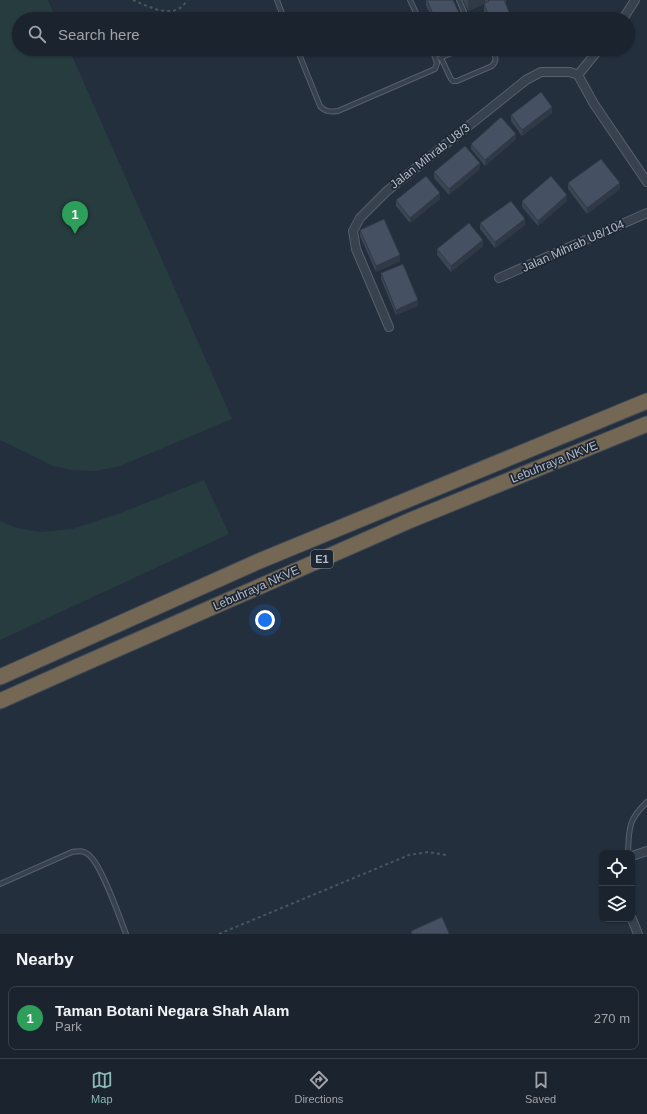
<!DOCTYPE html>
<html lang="en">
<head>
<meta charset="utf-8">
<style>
  :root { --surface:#1b232e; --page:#242b36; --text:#f1f3f6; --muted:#a0a4aa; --line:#39404a; --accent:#8bbbb9 }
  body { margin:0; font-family:Arial,sans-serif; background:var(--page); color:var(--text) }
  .controls { position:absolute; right:12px; bottom:12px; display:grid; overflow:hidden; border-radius:8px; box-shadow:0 1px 3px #0004 }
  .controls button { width:36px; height:36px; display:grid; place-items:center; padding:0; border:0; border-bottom:1px solid var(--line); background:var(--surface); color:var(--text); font:20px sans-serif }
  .you { position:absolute; left:265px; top:620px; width:14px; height:14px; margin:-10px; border:3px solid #fff; border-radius:50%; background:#1a73e8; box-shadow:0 0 0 6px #1a73e833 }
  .badge { display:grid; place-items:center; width:26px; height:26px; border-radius:50%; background:var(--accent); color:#fff; font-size:13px; font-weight:700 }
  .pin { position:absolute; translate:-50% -33px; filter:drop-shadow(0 1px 2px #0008) }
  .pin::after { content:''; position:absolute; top:21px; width:14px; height:12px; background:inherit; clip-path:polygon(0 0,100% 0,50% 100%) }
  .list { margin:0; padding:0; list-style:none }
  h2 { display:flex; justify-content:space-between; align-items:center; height:52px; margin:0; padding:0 16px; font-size:17px }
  h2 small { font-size:13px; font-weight:400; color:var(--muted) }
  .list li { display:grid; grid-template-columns:26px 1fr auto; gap:12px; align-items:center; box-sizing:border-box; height:64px; margin:0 8px 8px; padding:0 8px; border:1px solid var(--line); border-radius:8px }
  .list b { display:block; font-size:15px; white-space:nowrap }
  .list p { margin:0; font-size:13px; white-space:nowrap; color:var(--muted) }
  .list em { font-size:13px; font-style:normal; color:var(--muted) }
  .icon { flex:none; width:22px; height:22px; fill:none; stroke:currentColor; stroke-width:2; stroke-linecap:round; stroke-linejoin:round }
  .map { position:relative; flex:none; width:647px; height:934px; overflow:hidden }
  .search { position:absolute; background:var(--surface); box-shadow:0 1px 3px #0004; left:12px; right:12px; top:12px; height:44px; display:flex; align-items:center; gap:10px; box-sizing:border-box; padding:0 14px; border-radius:22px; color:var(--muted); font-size:15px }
  .sheet { height:124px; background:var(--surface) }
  nav { display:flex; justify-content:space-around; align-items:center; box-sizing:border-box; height:56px; border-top:1px solid var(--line); background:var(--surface); font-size:11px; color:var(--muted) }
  nav a { display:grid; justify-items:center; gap:2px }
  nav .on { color:var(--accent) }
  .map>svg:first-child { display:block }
  .green { fill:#263c3f }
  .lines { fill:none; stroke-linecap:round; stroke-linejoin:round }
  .service-casing { stroke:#565f6c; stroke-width:6 }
  .minor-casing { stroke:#565f6c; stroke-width:10 }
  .motorway-casing { stroke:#434c59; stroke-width:17 }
  .path { stroke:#44595c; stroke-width:2; stroke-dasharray:3 3; stroke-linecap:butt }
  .service { stroke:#38414e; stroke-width:4 }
  .minor { stroke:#38414e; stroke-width:8 }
  .motorway { stroke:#746855; stroke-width:15 }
  .wall { fill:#3b4654 }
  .shaded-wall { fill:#303945 }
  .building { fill:#455162; stroke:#303945 }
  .labels { text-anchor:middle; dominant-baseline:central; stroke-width:3.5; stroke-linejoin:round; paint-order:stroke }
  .shield { fill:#1d2633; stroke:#878f9c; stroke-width:1 }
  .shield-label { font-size:11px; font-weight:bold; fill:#b4bcc9 }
  .street-label { font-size:12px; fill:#b4bcc9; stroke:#1d2633 }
</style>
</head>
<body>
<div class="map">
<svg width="647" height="934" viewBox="0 0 647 934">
  <rect width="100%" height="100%" fill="#242f3e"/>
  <path class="green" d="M0,0H48L56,19H19V49H69L232,419L120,466L96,471L71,470L53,466L0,440Z
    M204,480L229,534L0,640V521L14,527L40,532L72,529L118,514Z"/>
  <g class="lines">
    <g class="service-casing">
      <path id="service" d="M277,0L284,19
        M410,0L419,19
        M459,0L467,19
        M297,49L320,106C325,112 331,112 338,111L435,69L437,63L432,49
        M440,58L461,49
        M441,58L451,79L453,81H457L492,66C498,60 495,56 492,49
        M628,853C629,828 628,820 647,802
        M0,884L72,852C79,851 83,850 89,855C102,866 119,916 126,934"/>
    </g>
    <g class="minor-casing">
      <path id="minor" d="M623,19L635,0
        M578,75L594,104L647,182
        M499,278L647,213
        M389,327L356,249L353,231L360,218L387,191L526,80L541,72H570L578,75L599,49
        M632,856L647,851
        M632,919L638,934"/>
    </g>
    <g class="motorway-casing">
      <path id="motorway" d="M0,677L257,562L647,401
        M0,701L74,668L411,520L647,424"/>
    </g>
    <path class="path" d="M133,0C149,7 176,21 187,0
      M219,934L409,855L428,852L446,855"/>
    <use href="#service" class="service"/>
    <use href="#minor" class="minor"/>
    <use href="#motorway" class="motorway"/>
  </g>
  <path class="wall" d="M426,0H453L462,19H432L426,5Z
    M463,0H506V5L512,19H485L484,15V4L468,11Z
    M552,113L522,136L511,121V115Z
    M516,139L485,166L471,149V144Z
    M480,169L449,195L434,178V172Z
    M568,183L620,189L587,214L568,189Z
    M440,199L410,223L396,206V200Z
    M522,201H567L538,226L522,207Z
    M480,223L525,225L495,248L480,229Z
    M360,230L400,261L376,272L360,236Z
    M483,246L451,272L437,255V249Z
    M381,273L418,306L396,315L381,279Z"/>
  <path class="shaded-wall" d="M468,0H485V4L468,11Z
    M552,107V113L522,136V130Z
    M516,134V139L485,166V160Z
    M480,163V169L449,195V189Z
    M620,183V189L587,214V208Z
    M440,193V199L410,223V218Z
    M567,195V201L538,226V221Z
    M525,219V225L495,248V242Z
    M483,240V246L451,272V266Z
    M400,255V261L376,272V266Z
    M418,300V306L396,315V310Z"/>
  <path class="building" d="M427,0H453L462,19H435Z
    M488,0H504L512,19H490L484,4L489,1Z
    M541,92L552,107L522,130L511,115Z
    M501,117L516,134L485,160L471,144Z
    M465,146L480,163L449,189L434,172Z
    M601,159L620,183L587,208L568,183Z
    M426,176L440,193L410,218L396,200Z
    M551,176L567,195L538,221L522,201Z
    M511,201L525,219L495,242L480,223Z
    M384,219L400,255L376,266L360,230Z
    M469,223L483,240L451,266L437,249Z
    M403,264L418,300L396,310L381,273Z
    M442,917L449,933L448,934H412L411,931Z"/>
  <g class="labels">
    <rect class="shield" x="311" y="550" width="22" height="18" rx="3"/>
    <g class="shield-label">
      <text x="322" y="559">E1</text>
    </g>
    <g class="street-label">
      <text transform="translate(430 156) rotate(-38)">Jalan Mihrab U8/3</text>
      <text transform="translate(573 246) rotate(-24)">Jalan Mihrab U8/104</text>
      <text transform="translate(554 462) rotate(-22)">Lebuhraya NKVE</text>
      <text transform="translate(256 588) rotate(-24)">Lebuhraya NKVE</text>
    </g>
  </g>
</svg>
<div class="controls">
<button><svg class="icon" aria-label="locate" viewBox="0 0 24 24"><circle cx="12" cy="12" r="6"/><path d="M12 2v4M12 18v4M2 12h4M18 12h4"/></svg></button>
<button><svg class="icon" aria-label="layers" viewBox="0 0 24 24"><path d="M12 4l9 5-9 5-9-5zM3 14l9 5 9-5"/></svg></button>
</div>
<div class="you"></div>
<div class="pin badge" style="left:75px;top:234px;background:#2e9e5b">1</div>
<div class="search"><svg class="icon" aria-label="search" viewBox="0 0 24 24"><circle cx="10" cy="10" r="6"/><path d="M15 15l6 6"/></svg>Search here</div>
</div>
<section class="sheet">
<h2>Nearby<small></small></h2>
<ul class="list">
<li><span class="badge" style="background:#2e9e5b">1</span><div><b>Taman Botani Negara Shah Alam</b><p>Park</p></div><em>270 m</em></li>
</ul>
</section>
<nav>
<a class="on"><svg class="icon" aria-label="map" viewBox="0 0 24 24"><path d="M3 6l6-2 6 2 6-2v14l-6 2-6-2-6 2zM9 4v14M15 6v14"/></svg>Map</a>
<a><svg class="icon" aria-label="directions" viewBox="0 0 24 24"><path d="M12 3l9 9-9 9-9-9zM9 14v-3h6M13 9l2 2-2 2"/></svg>Directions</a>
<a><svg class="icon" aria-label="saved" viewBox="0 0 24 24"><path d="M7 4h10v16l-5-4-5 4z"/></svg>Saved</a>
</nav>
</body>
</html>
